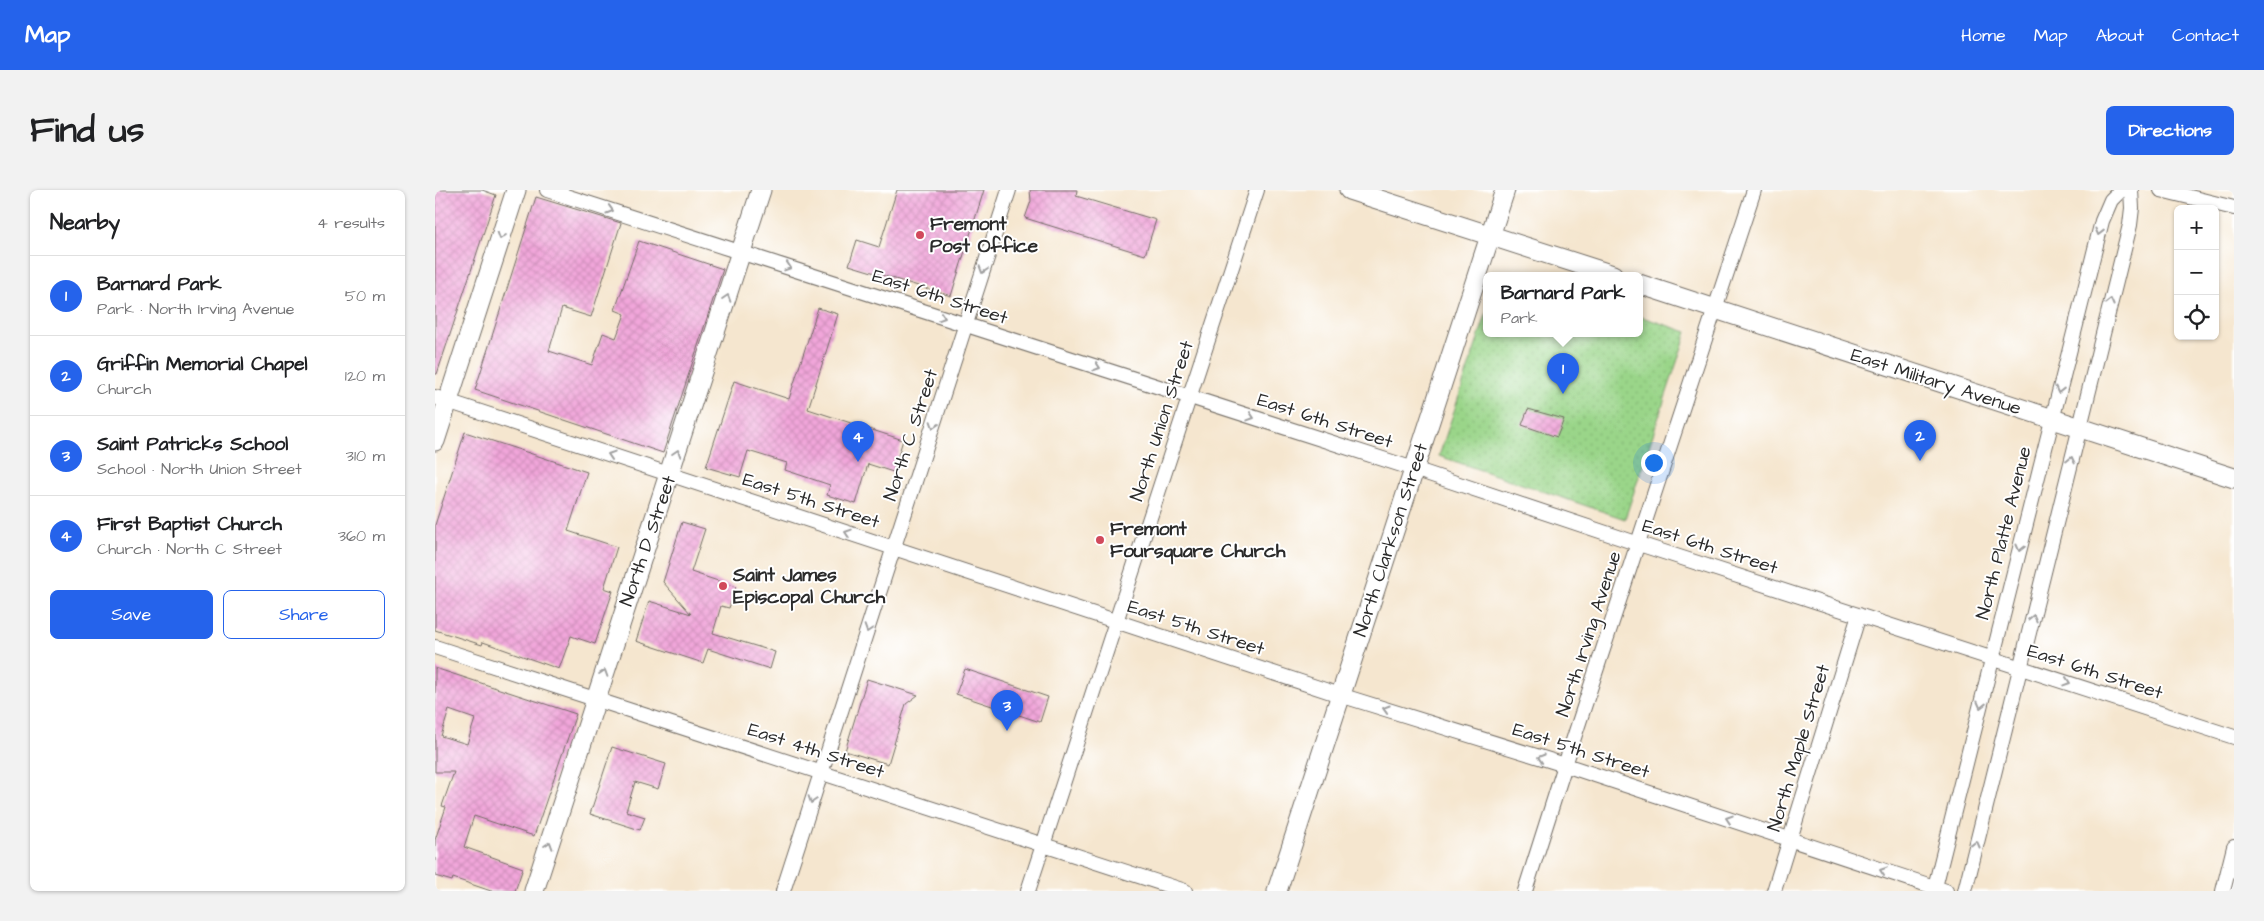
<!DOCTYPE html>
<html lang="en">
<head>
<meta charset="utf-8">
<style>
  :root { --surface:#fff; --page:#f2f2f2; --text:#202124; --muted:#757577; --line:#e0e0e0; --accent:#2563eb }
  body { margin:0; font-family:"Architects Daughter",sans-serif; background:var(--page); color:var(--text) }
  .controls { position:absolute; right:15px; top:15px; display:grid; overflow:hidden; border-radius:8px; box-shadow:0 1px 4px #0004 }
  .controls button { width:45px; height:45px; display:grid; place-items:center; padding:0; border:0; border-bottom:1px solid var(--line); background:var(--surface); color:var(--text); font:25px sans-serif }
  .you { position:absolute; left:1218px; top:272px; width:18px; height:18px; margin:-12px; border:4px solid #fff; border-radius:50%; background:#1a73e8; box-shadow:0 0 0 8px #1a73e833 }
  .badge { display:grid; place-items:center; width:32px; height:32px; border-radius:50%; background:var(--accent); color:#fff; font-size:16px; font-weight:700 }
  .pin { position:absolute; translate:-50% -41px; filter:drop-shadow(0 1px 2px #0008) }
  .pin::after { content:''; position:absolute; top:26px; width:18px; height:15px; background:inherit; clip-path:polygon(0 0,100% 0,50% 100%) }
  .popup { position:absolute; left:1048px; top:82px; width:160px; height:65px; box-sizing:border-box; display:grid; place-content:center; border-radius:8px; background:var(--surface); filter:drop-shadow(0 1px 4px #0005); font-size:16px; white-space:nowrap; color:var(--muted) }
  .popup b { font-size:19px; color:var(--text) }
  .popup::after { content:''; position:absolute; left:50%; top:100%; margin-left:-10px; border:10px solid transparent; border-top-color:var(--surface) }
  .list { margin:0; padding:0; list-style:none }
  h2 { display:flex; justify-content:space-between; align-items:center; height:65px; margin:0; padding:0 20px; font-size:21px }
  h2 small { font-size:16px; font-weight:400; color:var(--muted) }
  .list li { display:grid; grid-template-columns:32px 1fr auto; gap:15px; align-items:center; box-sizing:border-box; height:80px; padding:0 20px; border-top:1px solid var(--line) }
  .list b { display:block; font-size:19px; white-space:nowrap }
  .list p { margin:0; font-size:16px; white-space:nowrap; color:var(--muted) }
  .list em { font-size:16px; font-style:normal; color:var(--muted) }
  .actions { display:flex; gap:10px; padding:15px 20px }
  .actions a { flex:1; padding:11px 0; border:1px solid var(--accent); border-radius:8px; text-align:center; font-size:18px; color:var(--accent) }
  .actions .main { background:var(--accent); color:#fff }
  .icon { flex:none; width:28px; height:28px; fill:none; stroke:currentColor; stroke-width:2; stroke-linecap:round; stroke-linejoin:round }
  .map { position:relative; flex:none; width:1799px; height:701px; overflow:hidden; border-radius:8px }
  header { display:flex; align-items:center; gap:30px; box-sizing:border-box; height:70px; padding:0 25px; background:var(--accent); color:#fff }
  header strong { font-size:24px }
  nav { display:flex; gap:28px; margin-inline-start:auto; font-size:18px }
  .intro { display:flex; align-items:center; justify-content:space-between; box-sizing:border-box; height:120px; padding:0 30px }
  h1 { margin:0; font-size:35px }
  .button { padding:12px 22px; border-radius:8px; background:var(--accent); color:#fff; font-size:18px; font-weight:700 }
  main { display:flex; gap:30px; padding:0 30px }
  aside { flex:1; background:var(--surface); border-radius:8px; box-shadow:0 1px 4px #0004 }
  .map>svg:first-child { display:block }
  .park { fill:url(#park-dots); stroke:#62805a }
  .building { fill:url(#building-cross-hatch); fill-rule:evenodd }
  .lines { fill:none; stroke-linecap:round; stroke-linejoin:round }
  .street-casing { stroke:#726c64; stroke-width:16 }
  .secondary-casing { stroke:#726c64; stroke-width:21 }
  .street { stroke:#fff; stroke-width:14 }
  .secondary { stroke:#fff; stroke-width:19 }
  .oneway { stroke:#a0a0a0 }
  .poi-dot { fill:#d1495b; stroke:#fff; stroke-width:2 }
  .labels { text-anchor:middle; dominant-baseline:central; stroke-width:4; stroke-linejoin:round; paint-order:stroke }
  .poi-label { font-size:19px; font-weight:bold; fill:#2b2b2b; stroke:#fff; text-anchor:start }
  .street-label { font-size:19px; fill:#2b2b2b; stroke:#fff }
</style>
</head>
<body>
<header>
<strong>Map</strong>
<nav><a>Home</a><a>Map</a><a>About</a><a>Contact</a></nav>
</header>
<div class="intro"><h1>Find us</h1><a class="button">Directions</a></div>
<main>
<aside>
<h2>Nearby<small>4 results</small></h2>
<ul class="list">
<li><span class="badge">1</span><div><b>Barnard Park</b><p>Park · North Irving Avenue</p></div><em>50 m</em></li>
<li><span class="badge">2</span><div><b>Griffin Memorial Chapel</b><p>Church</p></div><em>120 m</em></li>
<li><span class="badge">3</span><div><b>Saint Patricks School</b><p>School · North Union Street</p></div><em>310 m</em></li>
<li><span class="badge">4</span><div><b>First Baptist Church</b><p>Church · North C Street</p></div><em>360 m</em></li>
</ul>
<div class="actions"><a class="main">Save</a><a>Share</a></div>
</aside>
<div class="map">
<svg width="1799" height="701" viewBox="0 0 1799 701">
  <defs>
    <pattern id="park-dots" width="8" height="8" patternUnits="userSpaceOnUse" patternTransform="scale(1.25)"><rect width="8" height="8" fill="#9ad589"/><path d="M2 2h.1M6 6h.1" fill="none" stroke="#85b776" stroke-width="1.8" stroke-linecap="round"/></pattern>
    <pattern id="building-cross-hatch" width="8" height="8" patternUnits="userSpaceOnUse" patternTransform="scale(1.25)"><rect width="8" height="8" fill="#f1a6da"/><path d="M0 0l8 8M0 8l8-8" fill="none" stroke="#cf8fbb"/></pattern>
  </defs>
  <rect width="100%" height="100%" fill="#fff"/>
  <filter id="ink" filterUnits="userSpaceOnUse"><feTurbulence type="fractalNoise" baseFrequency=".02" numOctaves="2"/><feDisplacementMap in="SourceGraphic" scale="10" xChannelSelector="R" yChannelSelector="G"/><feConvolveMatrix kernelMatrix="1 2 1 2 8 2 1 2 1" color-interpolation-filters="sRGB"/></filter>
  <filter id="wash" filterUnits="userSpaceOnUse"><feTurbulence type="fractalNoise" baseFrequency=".0096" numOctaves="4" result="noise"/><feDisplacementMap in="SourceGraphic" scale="20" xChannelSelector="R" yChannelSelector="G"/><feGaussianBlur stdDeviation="1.12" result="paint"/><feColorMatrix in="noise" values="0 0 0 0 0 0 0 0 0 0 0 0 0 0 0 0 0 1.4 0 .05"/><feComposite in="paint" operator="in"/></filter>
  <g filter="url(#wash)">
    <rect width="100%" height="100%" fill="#f5e6cf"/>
    <path class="park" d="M1052,122V143H1204V126L1252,142L1190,329L1004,266Z"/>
    <g id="blocks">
      <path class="building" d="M0,0H47L61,5L2,184H0Z
        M462,0H549L516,106L414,75L422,50L444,57Z
        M595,0H642L641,6L721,30L710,65L590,28L596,11Z
        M101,7L186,33L156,127L127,118L114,161L157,175L168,143L181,148L190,124L180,120L204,51L288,79L228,263L40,200Z
        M383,118L403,124L373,219L468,250L458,282L433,274L421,314L392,305L395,295L350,280L352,273L313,261L305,287L271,277L299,191L354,209Z
        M1093,219L1129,229L1122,247L1087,235Z
        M30,242L152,282L133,341L182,357L169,398L178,401L160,454L136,446L124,479L48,452L47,455L0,440V335Z
        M247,332L270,339L256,382L301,397L294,418L286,416L278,443L340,462L335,479L273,459L268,473L201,451L214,411L256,424L228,392Z
        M0,478L141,524L99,646L39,626L29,657L88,678L80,701H56L18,688L17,691L0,686V650L11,617L7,616L19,582H0ZM14,520L40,529L32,554L6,546Z
        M530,479L613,507L605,532L521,504Z
        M432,489L483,505L471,514L453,574L410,561Z
        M177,557L231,574L223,599L200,592L191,621L210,627L205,640L155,624Z"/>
    </g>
  </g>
  <g filter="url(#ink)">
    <use href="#blocks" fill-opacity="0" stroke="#726c64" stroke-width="1"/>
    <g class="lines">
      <g class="street-casing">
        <path id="street" d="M112,0L979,279L1204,354L1799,547
          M1726,0L1799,18
          M0,207L905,505L1130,575L1511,701
          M0,457L750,701
          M348,701L574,0
          M593,701L822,0
          M1090,701L1130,575L1319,0
          M1339,701L1424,425
          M1499,701L1667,31L1676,10L1686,0
          M1530,701L1695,35L1697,18L1696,0
          M1788,701L1799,657"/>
      </g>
      <g class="secondary-casing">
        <path id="secondary" d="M914,0L1178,85
          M1204,94L1799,288
          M0,251L81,0
          M99,701L326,0
          M842,701L1070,0"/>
      </g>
      <use href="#street" class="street"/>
      <use href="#secondary" class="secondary"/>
    </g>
    <defs><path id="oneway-chevron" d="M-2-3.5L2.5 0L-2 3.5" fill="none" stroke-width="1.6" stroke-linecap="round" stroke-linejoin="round" transform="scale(1.25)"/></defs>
    <g class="oneway">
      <use href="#oneway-chevron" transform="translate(175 20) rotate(17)"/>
      <use href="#oneway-chevron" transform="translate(1664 42) rotate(104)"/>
      <use href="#oneway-chevron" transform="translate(66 46) rotate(108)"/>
      <use href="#oneway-chevron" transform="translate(353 77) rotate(18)"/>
      <use href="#oneway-chevron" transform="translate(548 80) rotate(108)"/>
      <use href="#oneway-chevron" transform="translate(292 108) rotate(-72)"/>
      <use href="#oneway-chevron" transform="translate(1675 112) rotate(-76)"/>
      <use href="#oneway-chevron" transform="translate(507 127) rotate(18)"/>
      <use href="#oneway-chevron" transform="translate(662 177) rotate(18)"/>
      <use href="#oneway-chevron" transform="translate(1624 200) rotate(104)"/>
      <use href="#oneway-chevron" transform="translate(816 227) rotate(18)"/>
      <use href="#oneway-chevron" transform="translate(499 235) rotate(108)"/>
      <use href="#oneway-chevron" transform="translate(242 263) rotate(-72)"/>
      <use href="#oneway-chevron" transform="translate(176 265) rotate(-162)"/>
      <use href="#oneway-chevron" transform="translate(1636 270) rotate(-77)"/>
      <use href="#oneway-chevron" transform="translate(413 343) rotate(-162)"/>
      <use href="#oneway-chevron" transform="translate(1585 358) rotate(104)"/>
      <use href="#oneway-chevron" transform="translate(1598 428) rotate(-77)"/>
      <use href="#oneway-chevron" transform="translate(433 439) rotate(108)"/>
      <use href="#oneway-chevron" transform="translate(169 483) rotate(-72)"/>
      <use href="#oneway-chevron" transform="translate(1632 492) rotate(18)"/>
      <use href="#oneway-chevron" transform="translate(1546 515) rotate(104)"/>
      <use href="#oneway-chevron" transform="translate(951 519) rotate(-163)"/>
      <use href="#oneway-chevron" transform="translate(1106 568) rotate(-163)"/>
      <use href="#oneway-chevron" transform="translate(377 610) rotate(108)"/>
      <use href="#oneway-chevron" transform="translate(1294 629) rotate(-162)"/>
      <use href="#oneway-chevron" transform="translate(1541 654) rotate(-76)"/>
      <use href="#oneway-chevron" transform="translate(114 655) rotate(-72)"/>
      <use href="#oneway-chevron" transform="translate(1448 681) rotate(-162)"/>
    </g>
  </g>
  <g class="poi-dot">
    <circle cx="485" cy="45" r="5"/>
    <circle cx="665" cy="350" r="5"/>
    <circle cx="288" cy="396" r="5"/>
  </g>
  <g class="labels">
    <g class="poi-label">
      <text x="495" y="34">Fremont<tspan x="495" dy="22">Post Office</tspan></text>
      <text x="675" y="339">Fremont<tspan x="675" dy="22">Foursquare Church</tspan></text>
      <text x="298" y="385">Saint James<tspan x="298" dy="22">Episcopal Church</tspan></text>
    </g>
    <g class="street-label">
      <text transform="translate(505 107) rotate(18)">East 6th Street</text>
      <text transform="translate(1501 192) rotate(18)">East Military Avenue</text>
      <text transform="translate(727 231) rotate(-72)">North Union Street</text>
      <text transform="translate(890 231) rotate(18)">East 6th Street</text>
      <text transform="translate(476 245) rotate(-72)">North C Street</text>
      <text transform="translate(376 311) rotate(18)">East 5th Street</text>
      <text transform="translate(1569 343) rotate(-76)">North Platte Avenue</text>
      <text transform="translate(956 350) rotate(-72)">North Clarkson Street</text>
      <text transform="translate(213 351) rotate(-71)">North D Street</text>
      <text transform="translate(1275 357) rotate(18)">East 6th Street</text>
      <text transform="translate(761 438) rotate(18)">East 5th Street</text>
      <text transform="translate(1154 444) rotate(-72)">North Irving Avenue</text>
      <text transform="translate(1660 482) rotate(18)">East 6th Street</text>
      <text transform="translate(1364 558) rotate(-73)">North Maple Street</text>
      <text transform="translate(381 561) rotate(18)">East 4th Street</text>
      <text transform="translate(1146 561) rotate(18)">East 5th Street</text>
    </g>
  </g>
</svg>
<div class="controls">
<button>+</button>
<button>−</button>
<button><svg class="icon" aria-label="locate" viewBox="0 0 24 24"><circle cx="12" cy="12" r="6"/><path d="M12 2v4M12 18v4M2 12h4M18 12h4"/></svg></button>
</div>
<div class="you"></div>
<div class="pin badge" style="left:1128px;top:204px">1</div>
<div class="popup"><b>Barnard Park</b>Park</div>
<div class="pin badge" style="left:1485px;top:271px">2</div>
<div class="pin badge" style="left:572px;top:541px">3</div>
<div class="pin badge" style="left:423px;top:272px">4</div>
</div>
</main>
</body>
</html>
